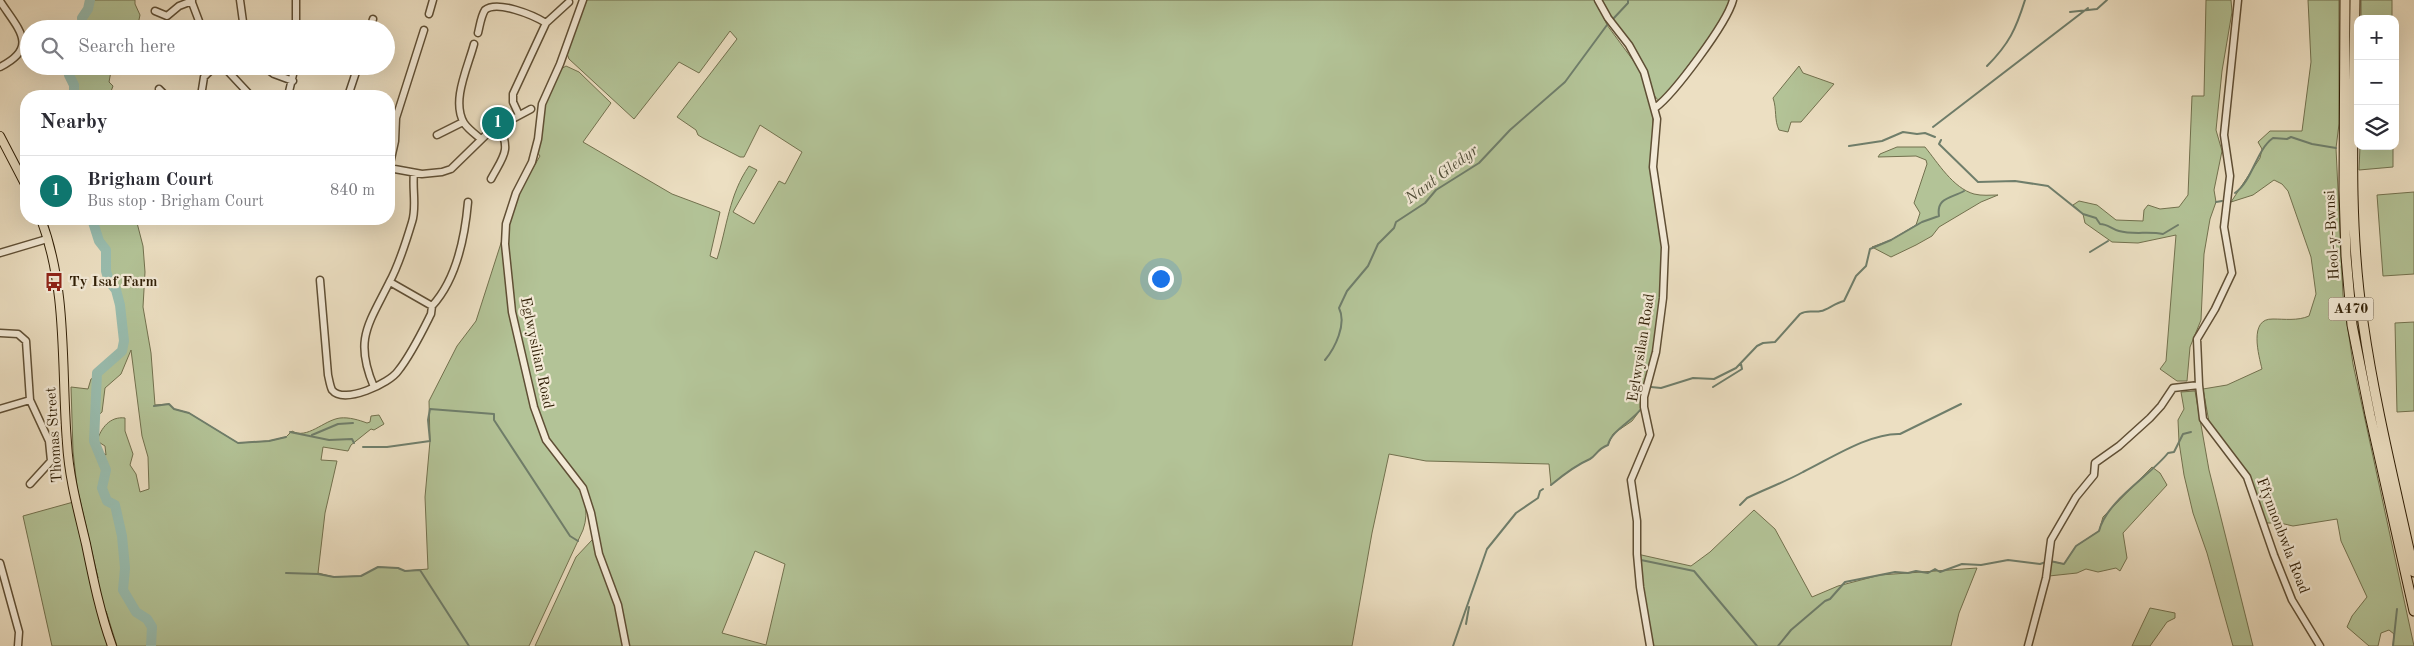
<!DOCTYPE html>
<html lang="en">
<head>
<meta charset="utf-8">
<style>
  :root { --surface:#fff; --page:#f2f2f3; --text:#2b2b33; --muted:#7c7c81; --line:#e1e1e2; --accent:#0f766e }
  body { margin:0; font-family:"Old Standard TT",serif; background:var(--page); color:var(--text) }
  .controls { position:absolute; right:15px; top:15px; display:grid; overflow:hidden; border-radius:10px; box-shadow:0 5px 20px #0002 }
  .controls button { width:45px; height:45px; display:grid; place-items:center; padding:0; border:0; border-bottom:1px solid var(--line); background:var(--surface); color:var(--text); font:25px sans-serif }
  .you { position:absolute; left:1160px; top:278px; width:18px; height:18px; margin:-12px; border:4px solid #fff; border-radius:50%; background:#1a73e8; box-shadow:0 0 0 8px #1a73e833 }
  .badge { display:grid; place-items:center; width:32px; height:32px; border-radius:50%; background:var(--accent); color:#fff; font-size:16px; font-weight:700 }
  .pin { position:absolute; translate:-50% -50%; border:2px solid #fff; box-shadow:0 1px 5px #0006 }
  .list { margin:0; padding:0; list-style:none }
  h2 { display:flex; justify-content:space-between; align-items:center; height:65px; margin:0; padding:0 20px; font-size:21px }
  h2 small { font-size:16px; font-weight:400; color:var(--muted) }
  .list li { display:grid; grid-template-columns:32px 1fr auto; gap:15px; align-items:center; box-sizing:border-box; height:70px; padding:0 20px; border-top:1px solid var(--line) }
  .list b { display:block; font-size:19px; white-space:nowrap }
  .list p { margin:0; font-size:16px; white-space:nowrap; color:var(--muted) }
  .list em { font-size:16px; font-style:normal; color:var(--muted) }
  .icon { flex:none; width:28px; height:28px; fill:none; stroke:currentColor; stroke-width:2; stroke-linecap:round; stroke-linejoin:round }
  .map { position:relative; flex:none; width:2414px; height:646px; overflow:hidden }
  .search { position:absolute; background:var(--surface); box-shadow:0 5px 20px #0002; left:20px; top:20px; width:375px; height:55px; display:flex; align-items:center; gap:12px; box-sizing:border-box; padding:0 18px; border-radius:28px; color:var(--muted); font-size:19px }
  .panel { position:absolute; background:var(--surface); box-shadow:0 5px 20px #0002; left:20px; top:90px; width:375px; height:135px; border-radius:20px }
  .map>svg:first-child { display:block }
  .green { fill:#b3c397; stroke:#72714e; fill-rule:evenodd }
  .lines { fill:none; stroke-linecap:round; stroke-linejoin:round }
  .stream { stroke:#6f7e6b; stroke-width:2 }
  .river { stroke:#99bdaf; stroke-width:10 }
  .minor-casing { stroke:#5f4f35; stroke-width:9 }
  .major-casing { stroke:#301f06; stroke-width:10 }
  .highway-casing { stroke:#301f06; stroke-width:11 }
  .minor { stroke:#f3ead7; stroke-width:6 }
  .major { stroke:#ecdfc2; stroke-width:8 }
  .highway { stroke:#ecdfc2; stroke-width:9 }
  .labels { text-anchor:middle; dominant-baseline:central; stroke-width:4.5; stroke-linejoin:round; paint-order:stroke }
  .shield { fill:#f3ead7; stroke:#6a5c45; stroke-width:1 }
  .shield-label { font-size:14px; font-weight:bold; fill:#301f06 }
  .street-label { font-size:15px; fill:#301f06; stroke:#f3ead7 }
  .poi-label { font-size:15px; font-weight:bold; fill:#301f06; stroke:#f3ead7; text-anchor:start }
  .water-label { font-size:16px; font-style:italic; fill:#504e39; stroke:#f3ead7 }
</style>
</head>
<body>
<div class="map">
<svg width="2414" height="646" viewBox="0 0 2414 646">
  <rect width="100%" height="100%" fill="#ecdfc2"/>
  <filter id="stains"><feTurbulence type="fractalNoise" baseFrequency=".004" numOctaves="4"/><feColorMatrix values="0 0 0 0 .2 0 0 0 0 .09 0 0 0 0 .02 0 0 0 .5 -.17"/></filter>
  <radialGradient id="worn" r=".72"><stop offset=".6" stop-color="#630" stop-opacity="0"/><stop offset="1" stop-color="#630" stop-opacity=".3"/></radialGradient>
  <path class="green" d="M90,0H135V4L140,15L137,29H83L82,18L88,9Z
    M587,0H1596L1607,25L1641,71L1653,108L1652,176L1662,236L1663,264L1661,301L1654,349L1641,398V409L1632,421L1613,434L1608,445C1597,449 1596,456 1590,459C1576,465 1563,475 1551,485L1549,464L1426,461L1389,454L1372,533L1352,646H628L600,547L590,502L549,441L537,405L515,316L507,234L517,195L540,156L537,152L544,107L561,69L566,66L579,72L611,103L583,142L672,194L720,212L710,256L717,259C727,227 729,195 749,166L757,170L733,212L754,224L779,181L785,184L802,152L760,125L744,157H740L703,138L698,135L696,130L677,117L737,39L730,31L699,73L679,62L634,119L569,59L566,51ZM755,551L785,564L766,645L722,633Z
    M1601,0H1730L1719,25L1661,101C1651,99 1649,77 1645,68C1634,43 1614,24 1601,0Z
    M2206,0H2231L2232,12L2222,71L2216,130L2222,151L2214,190L2216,202L2210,219L2204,254L2201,320L2190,347L2187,381H2177L2160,369L2166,361L2176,235L2138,243L2112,242L2085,223L2083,214L2073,205L2079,201L2097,205L2116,220L2143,221L2144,210L2148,205L2160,209L2179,207L2188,195L2192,96H2204Z
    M2308,0H2339V124L2336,148L2343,295L2353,364L2414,646H2393L2394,634L2389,630L2381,633L2378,646H2369L2347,627L2352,616L2367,597L2341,541L2337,519L2293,526L2280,523H2265L2255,490L2237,458L2209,422L2203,389L2227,385L2262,369C2259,356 2248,318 2273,319C2284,319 2298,321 2309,316L2316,294L2311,257L2288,191L2282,184L2274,180L2253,195L2231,202L2260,158L2262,149L2258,142L2270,131H2302L2311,62Z
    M2361,0H2392V19H2361Z
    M78,66H112L109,82L113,86L110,94L106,93L107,96H80L69,75L71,71Z
    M1799,66L1803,73L1834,84L1801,122H1791L1788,132L1779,130C1774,120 1777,109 1773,98Z
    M2360,146H2393V167L2359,170Z
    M1897,147H1925C1938,163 1953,188 1974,194C1982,196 1990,195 1998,195L1981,202L1939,227L1932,236L1916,245L1891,257L1872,247L1891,240L1916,225L1920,213L1914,203L1927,164L1926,160L1916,156L1878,157L1880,154Z
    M2414,192V274L2383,276L2377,195Z
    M92,219H136L143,246L145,272L143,307L151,353L155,405L169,404L174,409L189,413L238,443L269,441L286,437L292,431C307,440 324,420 340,418C349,417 359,420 367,423L370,422L371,416L379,415L384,424L374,430L371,429L351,445L348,451L323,447L321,460L337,461L325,513L318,573L334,577L361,576L378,567L398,568L405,571L428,569L425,497L430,441L429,401L457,346L476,321L502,240C506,285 510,329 523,372C530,394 532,416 542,437C558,469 597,490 583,530L529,646H117L106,611L116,646H52L23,516L77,501L98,578L77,487L73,451L71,387L88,389L91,379L97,376L103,366L122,351L124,341L120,305L116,290L109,281L106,271V250L99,241ZM131,350L142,436L148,457L149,489L140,492L136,474L130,465L133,454L125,431V418C110,416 101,428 97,441L105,446L106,455C91,446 94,435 94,419L102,412L105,388L121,374Z
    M2414,322V411L2397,412L2395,323Z
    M2195,391L2209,470L2253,646H2233L2207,553L2193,513L2184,475L2179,442L2178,420L2184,409L2181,392Z
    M2152,467L2160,473L2167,485L2123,533L2127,558L2120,571L2116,568L2098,572L2086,569L2077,573L2049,576L2050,561L2064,564L2076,546L2099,531L2103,517Z
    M1754,510L1775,529L1812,597L1838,586L1880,575L1977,568L1959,613L1951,646H1650L1637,554L1691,566L1710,552Z
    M592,540H594L617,606L623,646H535L576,557Z
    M2150,608L2175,613V618L2167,622L2150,646H2132Z"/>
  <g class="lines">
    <path class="stream" d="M2070,12L2097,9L2107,0
      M1613,19L1628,3V0
      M1987,66C2009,44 2016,29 2025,0
      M1933,127L2088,8
      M1941,140L1939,144L1978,182L2015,181L2048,186L2083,214L2096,218L2100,224C2108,224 2111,229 2119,231C2133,235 2149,231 2163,234L2178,225
      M1849,146L1882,141L1903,132L1917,134L1925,133L1935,137
      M2235,193C2253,180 2256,150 2273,138L2287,139L2291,137L2312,144L2336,148
      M2216,202L2222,201
      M2090,252L2108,241
      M1325,360C1335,348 1347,324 1339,308L1347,291L1368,266L1378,244L1394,228L1396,222L1425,203L1436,190L1479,163L1510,130L1565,82L1607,25
      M1651,387L1661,388L1693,378L1714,379L1736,368L1757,346L1763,343L1775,342L1800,314C1808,309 1813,313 1821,311C1827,310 1835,303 1844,301L1856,276L1866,266L1870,249L1891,240L1922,222L1939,216C1936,197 1952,198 1964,191
      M1713,387L1742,369L1741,364
      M154,406L169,404L174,409L189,413L238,443L269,441L286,437
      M290,432L329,440L352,439L354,443
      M312,435L338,424L353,423
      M363,447H387L430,441L428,420L430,409L494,414V420L570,536L578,541
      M1551,485C1563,475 1576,465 1590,459C1596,456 1597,449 1608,445C1611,431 1631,422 1641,409
      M1740,505L1747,498C1765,489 1785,482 1803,472C1830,459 1869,433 1900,434L1961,404
      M1641,560L1694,571L1757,646
      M2050,561L2064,564L2076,546L2099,531C2107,500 2150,476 2168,453L2174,452L2183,434L2191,432
      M286,573L318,574L334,577L361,576L378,567L398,568L405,571L420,570L469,646
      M1466,624L1469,607
      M1453,646L1487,549L1516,513L1538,498L1540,491L1543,489
      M1778,646L1791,630L1825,601L1830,599L1845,582L1895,572L1908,573L1916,571L1928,573L1935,569L1940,572L1962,564L1981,565L2008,560L2040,564L2046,562
      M2393,646L2397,609"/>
    <path class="river" d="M83,29L82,18L88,9L90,0
      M74,96V85L69,75L71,71L77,67
      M92,219L99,241L106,250V271L109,281L116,290L120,305L124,341L122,351L97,373L94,441L106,470L102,488L107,501L115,505L122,536L125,568L123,590L136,612L147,619L152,627L151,646"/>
    <g class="minor-casing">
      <path id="minor" d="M191,0L202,29
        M240,0L244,29
        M583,0L560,64L542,104L538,139L532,162L516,193L506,224L505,244L512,312L534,407L546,440L583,488L591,513L599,554L618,605L626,646
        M1598,0L1608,18L1629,45L1644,72L1657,119L1653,167L1665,247L1663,298L1656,352L1644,397V407L1650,435L1631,480L1637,521V554L1640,587L1650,646
        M0,1C18,29 40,47 0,67
        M155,11L167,16L179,6L192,1
        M429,14L433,0
        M296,29V0
        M370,29L373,19
        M478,33C480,25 481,16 485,10C497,0 533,15 546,23
        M474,44C468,67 451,101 464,123C468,129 475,134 481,139
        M223,66L251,96
        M263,66L274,74L293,81
        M159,89L166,96
        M201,96L204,77L215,66
        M288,96L295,66
        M348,96L358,66
        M1655,108C1674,94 1727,23 1733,0
        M519,115L513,102V94L546,23L569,2
        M437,135L463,122
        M389,168L422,174L442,172L451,169L490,131L531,109
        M389,168L395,141L396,118L424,30
        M491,179C504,155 511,151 499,125
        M0,253L47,239
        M320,280L328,375C329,379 330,386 332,390C344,405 390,383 398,371C411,355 422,332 431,314L432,306L390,282
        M432,306C456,280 465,236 468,202
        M0,333L18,334L26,341L30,400L49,441L51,461L30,484
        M2199,385L2197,339L2215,309L2232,273L2224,227L2230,176L2224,135L2238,0
        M374,387C354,340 368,325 389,283C399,265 406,242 412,222C417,207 412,189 414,173
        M0,409L30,400
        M0,563L19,632L18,646
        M2028,646L2046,578L2051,540L2076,497L2094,475L2095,463L2119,446L2150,418L2161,406L2173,388L2199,385L2203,419L2247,477L2274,555L2292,600L2320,646"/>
    </g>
    <g class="major-casing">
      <path id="major" d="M0,136L26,186
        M41,219C68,291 61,368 67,443C69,478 78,510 86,544C93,578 100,613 112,646"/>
    </g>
    <g class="highway-casing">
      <path id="highway" d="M2345,0L2344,190L2346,256L2352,325L2370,415L2414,611
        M2355,0C2354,107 2347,216 2363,322C2375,406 2396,489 2414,572"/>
    </g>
    <use href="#minor" class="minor"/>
    <use href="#major" class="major"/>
    <use href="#highway" class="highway"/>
  </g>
  <defs>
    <g id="bus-bare" transform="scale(1.5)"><path d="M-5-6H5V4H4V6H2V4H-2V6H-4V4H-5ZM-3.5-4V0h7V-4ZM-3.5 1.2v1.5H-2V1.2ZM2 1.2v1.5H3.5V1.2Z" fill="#8f2418" stroke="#f3ead7" stroke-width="2.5" paint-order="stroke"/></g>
  </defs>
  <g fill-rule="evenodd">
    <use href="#bus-bare" x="54" y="282"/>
  </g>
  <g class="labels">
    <rect class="shield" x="2328.5" y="297.5" width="45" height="23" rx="4"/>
    <g class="shield-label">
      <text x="2351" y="309">A470</text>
    </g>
    <g class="street-label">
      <text transform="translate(2333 235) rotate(-93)">Heol-y-Bwnsi</text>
      <text transform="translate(1642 348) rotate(-81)">Eglwysilan Road</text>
      <text transform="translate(536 353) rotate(78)">Eglwysilian Road</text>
      <text transform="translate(55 435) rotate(-94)">Thomas Street</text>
      <text transform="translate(2282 536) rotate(69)">Ffynnonbwla Road</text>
    </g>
    <g class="poi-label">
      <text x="69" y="282">Ty Isaf Farm</text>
    </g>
    <g class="water-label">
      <text transform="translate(1442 175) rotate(-37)">Nant Gledyr</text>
    </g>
  </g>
  <rect width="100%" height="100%" filter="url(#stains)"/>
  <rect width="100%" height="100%" fill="url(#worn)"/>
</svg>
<div class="controls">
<button>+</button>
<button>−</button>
<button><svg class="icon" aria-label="layers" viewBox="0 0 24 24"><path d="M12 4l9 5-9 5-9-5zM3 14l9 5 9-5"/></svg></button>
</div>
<div class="you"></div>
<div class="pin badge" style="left:498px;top:123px">1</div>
<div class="search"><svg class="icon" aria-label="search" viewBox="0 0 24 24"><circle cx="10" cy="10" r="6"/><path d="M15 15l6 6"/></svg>Search here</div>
<section class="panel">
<h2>Nearby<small></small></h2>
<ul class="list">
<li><span class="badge">1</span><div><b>Brigham Court</b><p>Bus stop · Brigham Court</p></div><em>840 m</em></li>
</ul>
</section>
</div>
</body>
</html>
